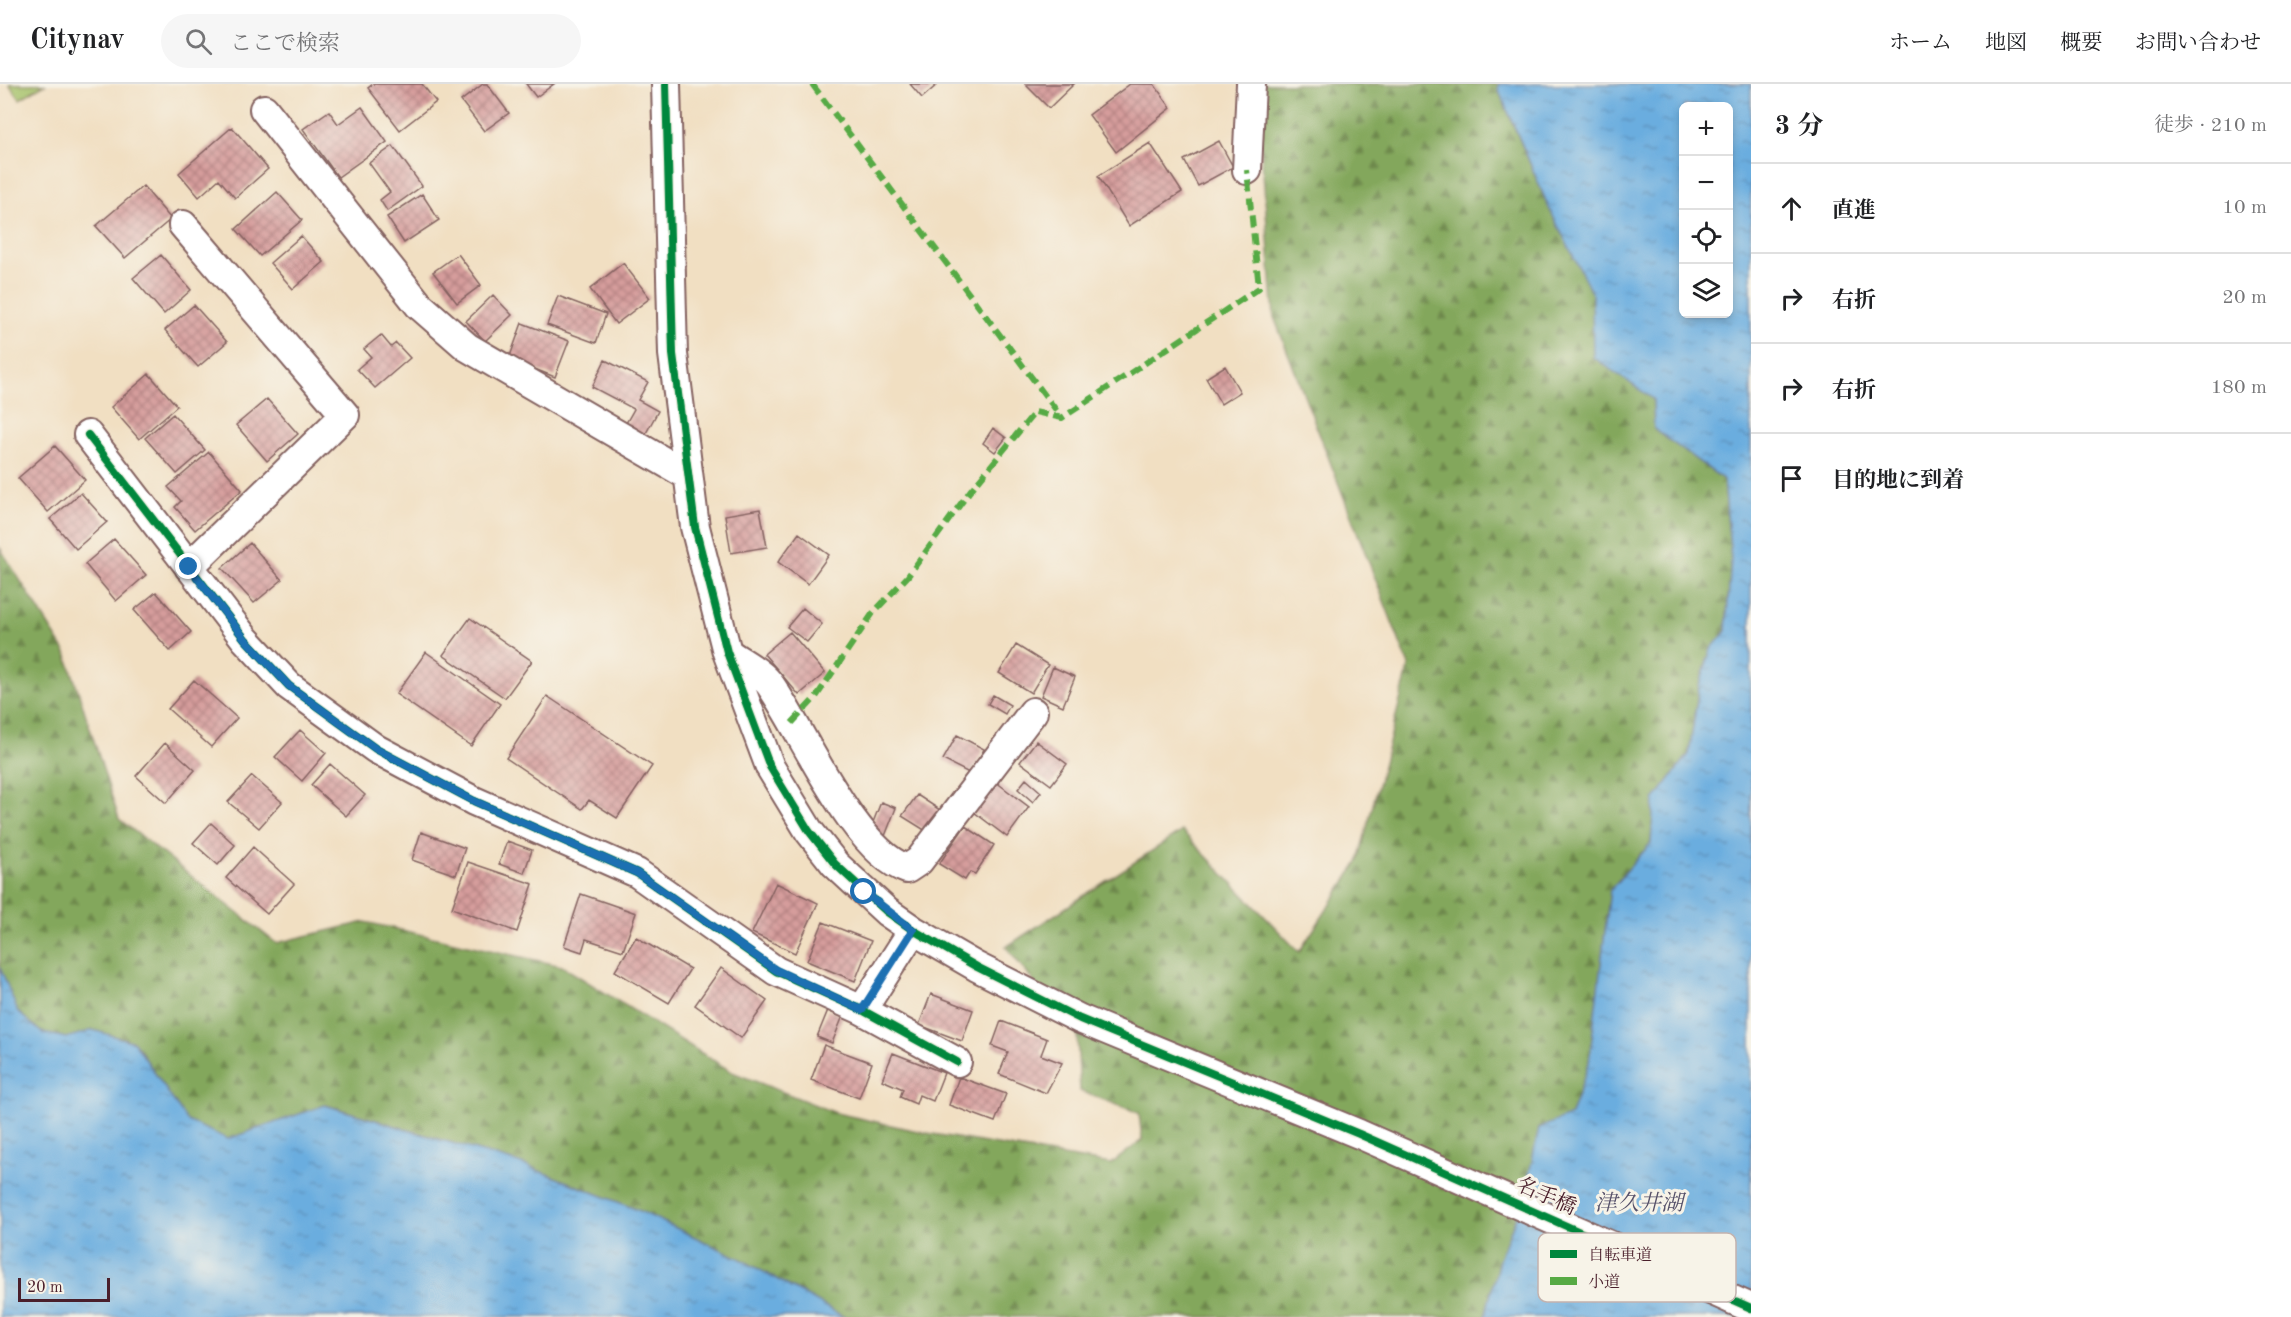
<!DOCTYPE html>
<html lang="ja">
<head>
<meta charset="utf-8">
<style>
  :root { --surface:#fff; --page:#f6f6f6; --text:#202124; --muted:#757577; --line:#e0e0e0 }
  body { margin:0; font-family:"Old Standard TT","Noto Serif JP",serif; background:var(--page); color:var(--text) }
  .controls { position:absolute; right:18px; top:18px; display:grid; overflow:hidden; border-radius:9px; box-shadow:0 3px 9px #0003 }
  .controls button { width:54px; height:54px; display:grid; place-items:center; padding:0; border:0; border-bottom:2px solid var(--line); background:var(--surface); color:var(--text); font:30px sans-serif }
  .scale { position:absolute; left:18px; bottom:15px; width:92px; box-sizing:border-box; padding-left:6px; border:3px solid #4a1f2b; border-top:0; font-size:16px; line-height:21px; white-space:nowrap; color:#4a1f2b; -webkit-text-stroke:4px #f7f3e8; paint-order:stroke }
  .stop { position:absolute; width:18px; height:18px; margin:-14px; border:4px solid #1f6fb2; border-radius:50%; background:#fff }
  .stop.end { background:#1f6fb2; border-color:#fff; box-shadow:0 2px 6px #0008 }
  .list { margin:0; padding:0; list-style:none }
  h2 { display:flex; justify-content:space-between; align-items:center; height:78px; margin:0; padding:0 24px; font-size:26px }
  h2 small { font-size:20px; font-weight:400; color:var(--muted) }
  .list li { display:grid; grid-template-columns:39px 1fr auto; gap:18px; align-items:center; box-sizing:border-box; height:90px; padding:0 24px; border-top:2px solid var(--line) }
  .list b { display:block; font-size:22px; white-space:nowrap }
  .list em { font-size:20px; font-style:normal; color:var(--muted) }
  .icon { flex:none; width:33px; height:33px; fill:none; stroke:currentColor; stroke-width:2; stroke-linecap:round; stroke-linejoin:round }
  .map { position:relative; flex:none; width:1751px; height:1233px; overflow:hidden }
  header { display:flex; align-items:center; gap:36px; box-sizing:border-box; height:84px; padding:0 30px; background:var(--surface); border-bottom:2px solid var(--line) }
  header strong { font-size:28px }
  nav { display:flex; gap:33px; margin-inline-start:auto; font-size:21px }
  .search { width:420px; height:54px; background:var(--page); display:flex; align-items:center; gap:15px; box-sizing:border-box; padding:0 21px; border-radius:33px; color:var(--muted); font-size:22px }
  main { display:flex }
  aside { flex:1; background:var(--surface) }
  .map>svg:first-child { display:block }
  .forest { fill:url(#forest-firs); stroke:#666344; stroke-width:1.5 }
  .park { fill:url(#park-tufts); stroke:#77704a; stroke-width:1.5 }
  .water { fill:url(#water-ripples); stroke:#5a6685; stroke-width:1.5; fill-rule:evenodd }
  .building { fill:url(#building-cross-hatch) }
  .lines { fill:none; stroke-linecap:round; stroke-linejoin:round }
  .street-casing { stroke:#846260; stroke-width:32 }
  .street { stroke:#fff; stroke-width:28 }
  .quiet { stroke:#57aa44; stroke-width:6; stroke-dasharray:12 6; stroke-linecap:butt }
  .cycleway-casing { stroke:#f7f3e8; stroke-width:11 }
  .cycleway { stroke:#00873e; stroke-width:8 }
  .route { stroke:#1f6fb2; stroke-width:8 }
  .labels { text-anchor:middle; dominant-baseline:central; stroke-width:6; stroke-linejoin:round; paint-order:stroke }
  .street-label { font-size:21px; fill:#4a1f2b; stroke:#f7f3e8 }
  .water-label { font-size:22px; font-style:italic; fill:#56516a; stroke:#f7f3e8 }
  .key { fill:#f7f3e8; stroke:#c3b3af; stroke-width:1.5 }
  .key-label { font-size:16px; fill:#4a1f2b }
</style>
</head>
<body>
<header>
<strong>Citynav</strong>
<div class="search"><svg class="icon" aria-label="search" viewBox="0 0 24 24"><circle cx="10" cy="10" r="6"/><path d="M15 15l6 6"/></svg>ここで検索</div>
<nav><a>ホーム</a><a>地図</a><a>概要</a><a>お問い合わせ</a></nav>
</header>
<main>
<div class="map">
<svg width="1751" height="1233" viewBox="0 0 1751 1233">
  <defs>
    <pattern id="forest-firs" width="22" height="20" patternUnits="userSpaceOnUse" patternTransform="scale(1.5)"><rect width="22" height="20" fill="#83a75c"/><path d="M5 1l3.5 6h-7zM16 11l3.5 6h-7z" fill="#6d874c"/></pattern>
    <pattern id="park-tufts" width="24" height="20" patternUnits="userSpaceOnUse" patternTransform="scale(1.5)"><rect width="24" height="20" fill="#a4c168"/><path d="M3 7l-1-3M5 7V3M7 7l1-3M15 17l-1-3M17 17v-4M19 17l1-3" fill="none" stroke="#8fa55a"/></pattern>
    <pattern id="water-ripples" width="26" height="14" patternUnits="userSpaceOnUse" patternTransform="scale(1.5)"><rect width="26" height="14" fill="#6baddf"/><path d="M2 4q2-2 4 0t4 0M15 11q2-2 4 0t4 0" fill="none" stroke="#5a8cb5"/></pattern>
    <pattern id="building-cross-hatch" width="8" height="8" patternUnits="userSpaceOnUse" patternTransform="scale(1.5)"><rect width="8" height="8" fill="#d69d9c"/><path d="M0 0l8 8M0 8l8-8" fill="none" stroke="#b07f7f"/></pattern>
  </defs>
  <rect width="100%" height="100%" fill="#f7f3e8"/>
  <filter id="ink" filterUnits="userSpaceOnUse"><feTurbulence type="fractalNoise" baseFrequency=".0167" numOctaves="2"/><feDisplacementMap in="SourceGraphic" scale="12" xChannelSelector="R" yChannelSelector="G"/><feConvolveMatrix kernelMatrix="1 2 1 2 8 2 1 2 1" color-interpolation-filters="sRGB"/></filter>
  <filter id="wash" filterUnits="userSpaceOnUse"><feTurbulence type="fractalNoise" baseFrequency=".008" numOctaves="4" result="noise"/><feDisplacementMap in="SourceGraphic" scale="24" xChannelSelector="R" yChannelSelector="G"/><feGaussianBlur stdDeviation="1.35" result="paint"/><feColorMatrix in="noise" values="0 0 0 0 0 0 0 0 0 0 0 0 0 0 0 0 0 1.4 0 .05"/><feComposite in="paint" operator="in"/></filter>
  <g filter="url(#wash)">
    <rect width="100%" height="100%" fill="#f1dfc2"/>
    <path class="forest" d="M1260,0H1499L1498,5L1549,124L1593,209V272L1653,315L1654,345L1724,396L1731,475L1726,547L1711,565L1699,602L1689,670L1654,716L1651,759L1610,806L1589,979L1571,1031L1524,1113L1499,1176L1485,1233H844L739,1174L638,1126L519,1079L326,1021L228,1055L187,1037L134,958L93,946L66,954L41,948L18,928L0,886V464L66,569L119,735L276,859L365,838L562,882L732,988L836,1029L927,1049L1111,1080L1142,1056L1139,1029L1080,1007L1077,952L1006,863L1182,747L1299,868L1358,778L1409,582L1274,233L1259,37Z"/>
    <path class="park" d="M9,0H45L20,15Z"/>
    <path class="water" d="M1499,0H1751V1233H1485L1499,1176L1524,1113L1539,1044L1571,1031L1589,979L1610,806L1651,759L1654,716L1689,670L1699,602L1711,565L1726,547L1731,475L1724,396L1654,345L1653,315L1593,273L1592,209L1549,124L1498,4ZM1684,22H1728V230H1684Z
      M0,883L18,928L41,948L66,954L93,946L134,958L187,1037L228,1055L325,1021L519,1079L638,1126L739,1174L844,1233H0Z"/>
    <g id="blocks">
      <path class="building" d="M373,0H422L436,18L400,46L368,4Z
        M483,0H487L509,29L484,47L461,17Z
        M526,0H554L536,13Z
        M910,0H938L922,14Z
        M1025,0H1074L1049,24Z
        M1130,0H1154L1171,24L1116,68L1089,31Z
        M362,23L387,58L338,93L303,45L329,27L338,40Z
        M232,43L268,85L235,114L219,95L199,113L179,89Z
        M1219,57L1233,83L1198,102L1184,76Z
        M1150,59L1182,108L1129,142L1098,92Z
        M393,62L422,102L387,127L380,116L390,108L369,79Z
        M143,102L171,135L125,174L96,142Z
        M277,108L302,136L260,172L236,145Z
        M422,110L439,136L404,159L387,133Z
        M301,152L324,178L293,205L270,179Z
        M458,170L481,201L457,219L433,188Z
        M161,171L191,206L164,230L133,194Z
        M623,179L650,214L616,240L590,205Z
        M493,211L512,231L485,257L466,237Z
        M558,212L606,230L596,259L547,241Z
        M194,221L227,258L198,283L165,246Z
        M522,239L569,257L555,293L509,275Z
        M381,251L391,263L396,259L410,274L375,304L357,285L371,273L364,265Z
        M605,276L648,298L638,316L658,327L645,351L625,341L634,325L592,303Z
        M1225,282L1240,308L1221,320L1206,294Z
        M149,290L177,322L139,355L111,323Z
        M267,315L298,350L267,377L236,341Z
        M173,330L205,366L177,390L145,354Z
        M993,344L1006,354L995,368L983,359Z
        M55,362L85,396L48,428L18,394Z
        M209,368L242,406L195,446L175,423L181,417L168,403Z
        M81,409L107,438L76,465L50,435Z
        M760,425L767,463L731,469L725,431Z
        M799,449L829,471L808,500L778,478Z
        M114,455L146,491L116,517L85,480Z
        M250,459L282,496L254,519L222,484Z
        M156,508L191,548L170,567L134,526Z
        M803,524L822,540L807,558L787,543Z
        M470,534L532,577L505,614L443,571Z
        M790,548L825,589L799,611L764,570Z
        M1016,561L1048,581L1031,609L999,589Z
        M426,568L500,620L471,662L396,610Z
        M1053,583L1075,593L1063,622L1041,612Z
        M194,596L237,634L211,663L168,625Z
        M993,611L1010,621L1005,630L988,620Z
        M547,612L652,682L617,734L589,716L582,725L506,674Z
        M300,646L326,669L302,697L275,673Z
        M957,651L984,665L971,690L943,676Z
        M1036,657L1067,680L1051,701L1020,678Z
        M165,659L195,686L166,719L136,692Z
        M330,680L365,711L346,732L311,701Z
        M252,692L282,718L259,744L228,718Z
        M1026,695L1041,708L1033,718L1018,705Z
        M996,698L1029,723L1007,753L974,728Z
        M917,711L940,726L926,747L902,732Z
        M881,718L896,724L885,752L870,746Z
        M211,739L235,761L218,781L193,759Z
        M965,742L994,761L975,790L970,788L965,796L939,780Z
        M421,748L465,764L456,791L412,776Z
        M507,757L532,766L524,789L499,780Z
        M253,763L294,800L267,830L226,794Z
        M468,778L533,800L517,848L452,824Z
        M776,799L818,819L795,869L752,849Z
        M581,810L636,829L623,867L586,855L582,868L564,862Z
        M823,838L871,857L855,897L807,877Z
        M636,853L690,885L669,919L615,887Z
        M721,884L767,917L741,954L695,921Z
        M931,910L973,926L962,957L919,941Z
        M828,926L843,932L832,959L817,953Z
        M1001,937L1047,955L1041,971L1062,979L1046,1009L999,990L1008,968L992,962Z
        M824,961L872,979L859,1014L811,996Z
        M893,969L944,989L933,1017L919,1011L916,1020L900,1013L903,1005L882,996Z
        M959,993L1006,1010L995,1038L949,1021Z"/>
    </g>
  </g>
  <g filter="url(#ink)">
    <use href="#blocks" fill-opacity="0" stroke="#846260" stroke-width="1.5"/>
    <g class="lines">
      <g class="street-casing">
        <path id="street" d="M666,0L673,270L695,443L727,568L770,683L809,747L835,780L887,828L913,846L977,883L1080,935L1359,1050L1751,1224
          M264,25L419,221L467,263L687,391
          M1247,86L1251,0
          M183,141L345,331L189,483
          M88,351L245,555L289,602L376,665L474,717L637,789L776,887L862,926L957,978
          M727,568C740,578 762,588 771,602C803,648 854,767 907,785L919,777L1033,628
          M862,926L913,846"/>
      </g>
      <use href="#street" class="street"/>
      <path class="quiet" d="M812,0L1062,334
        M792,639L816,613L873,529L908,492L970,407L1035,328L1062,334L1259,204L1247,86"/>
      <g class="cycleway-casing">
        <path id="cycleway" d="M666,0L673,270L695,443L727,568L770,683L809,747L835,780L887,828L913,846L977,883L1080,935L1359,1050L1751,1224
          M88,351L245,555L289,602L376,665L474,717L637,789L776,887L862,926L957,978"/>
      </g>
      <use href="#cycleway" class="cycleway"/>
    </g>
  </g>
  <g class="lines" filter="url(#ink)">
    <path class="route" d="M189,483L245,555L289,602L376,665L474,717L637,789L776,886L862,926L913,846L864,808"/>
  </g>
  <g class="labels">
    <g class="street-label">
      <text transform="translate(1546 1113) rotate(24)">名手橋</text>
    </g>
    <g class="water-label">
      <text x="1639" y="1120">津久井湖</text>
    </g>
  </g>
  <rect x="1538" y="1149" width="198" height="69" rx="9" class="key"/>
  <rect x="1550" y="1166" width="27" height="8" fill="#00873e"/>
  <rect x="1550" y="1193" width="27" height="8" fill="#57aa44"/>
  <g class="key-label">
    <text x="1588" y="1176">自転車道</text>
    <text x="1588" y="1203">小道</text>
  </g>
</svg>
<div class="controls">
<button>+</button>
<button>−</button>
<button><svg class="icon" aria-label="locate" viewBox="0 0 24 24"><circle cx="12" cy="12" r="6"/><path d="M12 2v4M12 18v4M2 12h4M18 12h4"/></svg></button>
<button><svg class="icon" aria-label="layers" viewBox="0 0 24 24"><path d="M12 4l9 5-9 5-9-5zM3 14l9 5 9-5"/></svg></button>
</div>
<div class="scale">20 m</div>
<div class="stop" style="left:864px;top:808px"></div>
<div class="stop end" style="left:189px;top:483px"></div>
</div>
<aside>
<h2>3 分<small>徒歩 · 210 m</small></h2>
<ul class="list">
<li><svg class="icon" aria-label="ahead" viewBox="0 0 24 24"><path d="M12 20V5M6 11l6-6 6 6"/></svg><div><b>直進</b></div><em>10 m</em></li>
<li><svg class="icon" aria-label="right" viewBox="0 0 24 24"><path d="M7 20v-9h11M14 6l5 5-5 5"/></svg><div><b>右折</b></div><em>20 m</em></li>
<li><svg class="icon" aria-label="right" viewBox="0 0 24 24"><path d="M7 20v-9h11M14 6l5 5-5 5"/></svg><div><b>右折</b></div><em>180 m</em></li>
<li><svg class="icon" aria-label="arrive" viewBox="0 0 24 24"><path d="M6 21V4h12l-3 4 3 4H6"/></svg><div><b>目的地に到着</b></div></li>
</ul>
</aside>
</main>
</body>
</html>
